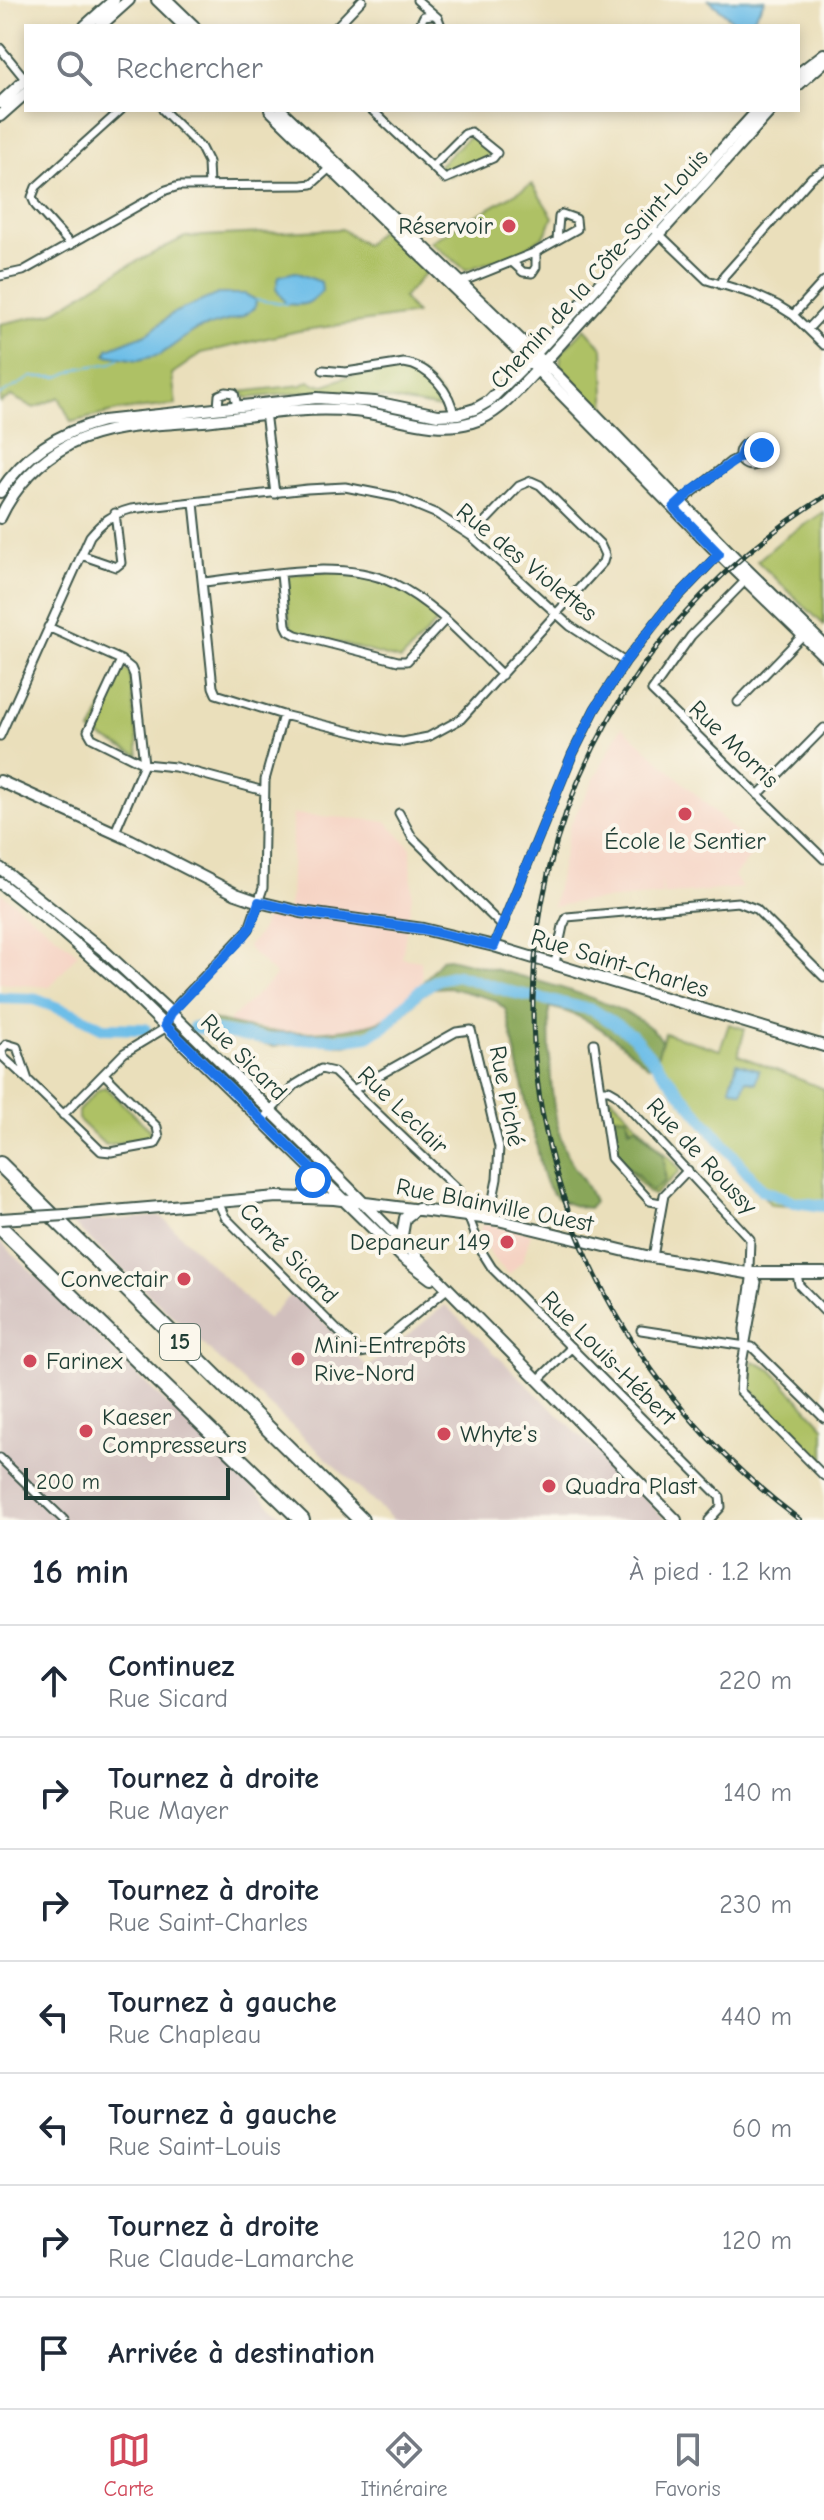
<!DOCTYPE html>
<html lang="fr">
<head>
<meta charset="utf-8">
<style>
  :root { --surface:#fff; --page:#f2f2f3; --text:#1f2937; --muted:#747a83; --line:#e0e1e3; --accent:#d1495b }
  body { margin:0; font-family:"Comic Neue",sans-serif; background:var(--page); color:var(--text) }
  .scale { position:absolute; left:24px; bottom:20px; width:206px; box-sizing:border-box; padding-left:8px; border:4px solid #1f3d34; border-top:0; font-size:22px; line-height:28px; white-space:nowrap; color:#1f3d34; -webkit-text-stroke:6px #fbf7ec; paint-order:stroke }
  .stop { position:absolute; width:24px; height:24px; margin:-18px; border:6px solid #1a73e8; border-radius:50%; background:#fff }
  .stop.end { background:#1a73e8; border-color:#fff; box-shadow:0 2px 8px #0008 }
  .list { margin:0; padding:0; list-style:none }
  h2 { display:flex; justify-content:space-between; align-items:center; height:104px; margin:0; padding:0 32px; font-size:34px }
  h2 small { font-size:26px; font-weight:400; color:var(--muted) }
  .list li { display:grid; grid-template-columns:52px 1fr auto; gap:24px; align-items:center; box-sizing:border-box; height:112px; padding:0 32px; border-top:2px solid var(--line) }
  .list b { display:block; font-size:30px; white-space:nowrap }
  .list p { margin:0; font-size:26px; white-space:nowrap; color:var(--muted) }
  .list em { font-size:26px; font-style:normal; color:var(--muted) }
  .icon { flex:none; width:44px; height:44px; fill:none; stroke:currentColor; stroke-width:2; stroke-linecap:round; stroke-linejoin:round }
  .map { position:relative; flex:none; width:824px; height:1520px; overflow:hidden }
  .search { position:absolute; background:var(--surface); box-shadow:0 4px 12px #0003; left:24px; right:24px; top:24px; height:88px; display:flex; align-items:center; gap:20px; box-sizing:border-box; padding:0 28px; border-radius:0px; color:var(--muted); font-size:30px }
  .sheet { height:888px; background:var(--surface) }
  nav { display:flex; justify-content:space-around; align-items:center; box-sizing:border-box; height:112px; border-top:2px solid var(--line); background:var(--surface); font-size:22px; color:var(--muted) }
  nav a { display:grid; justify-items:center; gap:4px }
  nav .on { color:var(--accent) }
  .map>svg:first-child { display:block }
  .built { fill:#f5d2c2 }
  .industrial { fill:#d1bfbd }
  .green { fill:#aec165; stroke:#667f4c; stroke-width:2; fill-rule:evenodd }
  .forest { fill:#8aa75a; stroke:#547247; stroke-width:2 }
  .water { fill:#6dbee8; stroke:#467e8e; stroke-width:2 }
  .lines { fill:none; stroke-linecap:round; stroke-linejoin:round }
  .stream { stroke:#6dbee8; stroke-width:2 }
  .river { stroke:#6dbee8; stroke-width:12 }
  .street-casing { stroke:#3d5548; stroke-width:11 }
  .secondary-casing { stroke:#3d5548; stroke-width:14 }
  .highway-casing { stroke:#3d5548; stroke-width:18 }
  .street { stroke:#fff; stroke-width:7 }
  .secondary { stroke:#fff; stroke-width:10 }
  .highway { stroke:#fff; stroke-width:14 }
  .rail-casing { stroke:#1f3d34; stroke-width:5 }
  .rail { stroke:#fbf7ec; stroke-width:2; stroke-dasharray:6; stroke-linecap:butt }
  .secondary-bridge-casing { stroke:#3d5548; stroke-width:14; stroke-linecap:butt }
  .secondary-bridge { stroke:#fff; stroke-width:10 }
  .route { stroke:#1a73e8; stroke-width:10 }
  .poi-dot { fill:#d1495b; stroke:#fbf7ec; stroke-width:3 }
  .labels { text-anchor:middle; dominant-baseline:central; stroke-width:8; stroke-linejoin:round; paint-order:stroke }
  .shield { fill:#fbf7ec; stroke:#61756b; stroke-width:2 }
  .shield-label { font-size:22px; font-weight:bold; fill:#1f3d34 }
  .poi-label { font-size:24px; fill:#1f3d34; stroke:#fbf7ec; text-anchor:start }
  .street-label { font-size:24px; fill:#1f3d34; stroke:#fbf7ec }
</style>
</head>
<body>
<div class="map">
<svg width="824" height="1520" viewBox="0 0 824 1520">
  <rect width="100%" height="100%" fill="#fbf7ec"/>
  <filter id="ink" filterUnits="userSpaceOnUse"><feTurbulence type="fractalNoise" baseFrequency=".0125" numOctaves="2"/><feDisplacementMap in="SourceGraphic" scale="16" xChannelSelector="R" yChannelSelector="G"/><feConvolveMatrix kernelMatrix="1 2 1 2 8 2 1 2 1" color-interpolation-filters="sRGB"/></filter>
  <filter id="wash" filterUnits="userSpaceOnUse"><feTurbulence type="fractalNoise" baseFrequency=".006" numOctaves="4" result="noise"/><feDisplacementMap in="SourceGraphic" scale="32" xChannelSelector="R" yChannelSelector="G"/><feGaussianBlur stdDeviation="1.8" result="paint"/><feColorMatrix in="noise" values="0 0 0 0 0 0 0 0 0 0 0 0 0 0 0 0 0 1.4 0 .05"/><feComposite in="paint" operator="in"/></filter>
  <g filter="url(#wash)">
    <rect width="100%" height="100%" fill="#eadfbb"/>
    <path class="built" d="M622,726L756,850L734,876L742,888L664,895L661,878L662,895L578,902L553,907L570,825Z
      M293,814L386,821L411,848L412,895L402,958L421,961L422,980L398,1011L387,1018L358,1028L343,1029L280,1031L227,1023L276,976L247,947L258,935L268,914L286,919L290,900Z
      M0,892L78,953L50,987L0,983Z
      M487,1224L531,1233L523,1260L509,1275L492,1257L486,1244L480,1228L482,1225Z"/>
    <path class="industrial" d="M161,1216L267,1319L294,1292L368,1367L445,1305L667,1520H393L72,1223Z
      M0,1241L286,1520H0Z"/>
    <path class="green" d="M472,136L488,148L489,156L449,176L437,167L467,138Z
      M532,184L553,217L545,235L522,251L466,270L430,242Z
      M383,228L427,271L403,298L416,314L298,331L202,353L172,374L176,405L122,410L71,422L59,397L34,408L11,396L0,403V324L52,313L120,270L185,237L342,229L365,245ZM173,313L241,317C226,322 207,324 193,332C156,352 153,367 106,354L108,349L149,333Z
      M585,328L603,348L606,416L560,366L561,353Z
      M411,370C423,374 440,390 444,402L440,408L345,392H309L247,398L240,392L302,385L309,381L314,384L325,385L349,376Z
      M824,512V625L757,561L783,539Z
      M331,571L363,573L406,590L439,620L401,660L291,630L283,576Z
      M121,667L130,672L139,756L91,732Z
      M729,1024L745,1029L738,1055L824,1089V1208L771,1205L654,1065L665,1033L720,1050Z
      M105,1087L149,1129L151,1135L148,1139L105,1145L78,1119V1111L98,1090Z
      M611,1097L679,1168V1172L654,1195L649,1193L616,1157L608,1102ZM616,1116L629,1123L631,1130L633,1126H636C649,1139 670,1152 663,1171L666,1177L641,1179L627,1167L618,1154Z
      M753,1361L772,1370L824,1427V1464L749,1387Z"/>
    <path class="forest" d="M449,958C495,970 641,1001 662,1041L654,1065L648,1066C617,1040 590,1015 549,1007C550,1054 548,1103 564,1148C571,1168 588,1182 594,1202L589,1208C532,1203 546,1164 531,1125L506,1010L495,1000L448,987L433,988L421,996L396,1022L375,1036L346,1045L304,1043L272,1046L209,1032L203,1029L201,1022L205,1019C222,1021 237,1026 254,1029C288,1035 356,1033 387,1018C399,1012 434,970 441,959Z
      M616,1116L627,1117L629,1129L636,1126L664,1155L665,1181L652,1191C645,1186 645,1185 640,1178C637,1172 630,1170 626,1165C615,1152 612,1133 613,1117Z"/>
    <path class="water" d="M709,0H765L749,26H739Z
      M295,272L321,282L322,291C310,305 304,306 286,304L276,289L279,276Z
      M218,294H245L256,300L255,308L241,317L195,330L160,355L138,360L106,355L108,349L149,333L173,313Z
      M737,1063L759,1070L756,1083L746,1080L742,1092L730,1088Z"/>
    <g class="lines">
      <path class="stream" d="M256,300L286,304
        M0,395L32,377H59L80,368L112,363L119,358"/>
      <path class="river" d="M0,998L34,999L77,1015L103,1028L145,1029
        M194,1027L264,1039H346L368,1036L385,1026L418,992L438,979L457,975L511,992L593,1010L632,1035L762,1190L795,1202L824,1206"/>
    </g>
  </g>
  <g filter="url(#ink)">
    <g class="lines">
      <g class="street-casing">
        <path id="street" d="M417,0L438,18L441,26
          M337,26L362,0
          M419,26L424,16L432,15
          M0,48L26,80
          M163,110L201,148L208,162L209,186
          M372,110L445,179L493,158L497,153L471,132L465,134L432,167
          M656,231L707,280L753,294L777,305L793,315L824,345
          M71,245L36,206L32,197L36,187L121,110
          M512,262L523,272L532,273L536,267V252
          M0,276L23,271L166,190L179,186L302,185L312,184L331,167
          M459,283L536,252L577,229L576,219L562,214L559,217L557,240
          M721,285L724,276L812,177L824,170
          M793,315L824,281
          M808,329L824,312
          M323,370L346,372L404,363C429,366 451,392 454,416
          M218,408L219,395L226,392L234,393L237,406
          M265,412L275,494
          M739 454a12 12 0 1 1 24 0a12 12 0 1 1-24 0Z
          M194,503L213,687L216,694L283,715L386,740L403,742L428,737L461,719L603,562L605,555L600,544L540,485L531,481L519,486L471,536
          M678,504L730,462L740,457
          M81,555L116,567L121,563L115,513
          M281,574L286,625L289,631L296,635L398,661H407L445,620
          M747,579L691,636L652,691L824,859
          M203,582C259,576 341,558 393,583C436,604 469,643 502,675
          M48,627L121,660L131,668L134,675L144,764L115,832
          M121,660L88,731L92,738L144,764L175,767L264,791
          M738,702L804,634
          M0,736L90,536C102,522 112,514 131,509L307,489L345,487L396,497L437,514L471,536L570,626L625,662
          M758,795L824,728
          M399,813L412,837L502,926
          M494,946L572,755L595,709L625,662L666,609L722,551
          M555,963L563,926L567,917L738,902L756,909L824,977
          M594,1043L611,1158L650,1201L661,1203
          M7,1044L17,1047L28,1080L3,1057L2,1049Z
          M28,1080L101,1151L111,1152L155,1144L159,1137L157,1127L104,1074
          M353,1090L456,1032L471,1030L499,1147L497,1179L489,1219
          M601,1090H609L616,1094L750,1239L749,1268L751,1279L744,1329L745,1345
          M63,1115L124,1053L162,1030L175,1007L249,929L263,888L265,780L283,715
          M262,1120L295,1085L321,1069L334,1072L458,1190L482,1252L492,1268L720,1497L721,1507L709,1520
          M218,1202L225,1217L360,1353L371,1351L447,1289
          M653,1257L664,1195L688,1170
          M752,1272L757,1282L742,1363L740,1391L824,1476
          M797,1274L799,1285L824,1311
          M641,1330L752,1347L824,1418
          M538,1380L572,1347
          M0,1458L64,1520"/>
      </g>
      <g class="secondary-casing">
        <path id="secondary" d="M157,0L184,26
          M167,0L194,26
          M85,26L114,0
          M100,26L129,0
          M798,74L824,54
          M798,85L824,62
          M0,103L26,79
          M270,110L520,352L719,554L824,656
          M281,110L555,373L738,561L824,645
          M0,116L26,93
          M0,492C25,454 59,432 103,421L317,398L375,402L438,415L458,414L475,409L489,401L529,361L758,110
          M0,518C15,486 38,461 70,444C112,423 167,425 213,420C259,415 306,406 353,411C392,414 433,434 472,422C500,414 518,389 538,369L771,110
          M0,781L131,840L236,894L259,902L301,912L423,929L494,946L824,1046
          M0,868L103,950L171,1013L340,1179L676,1520
          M0,883L61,931L125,987L403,1258L431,1279
          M302,1197L312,1186L313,1170
          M66,1215L277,1197L334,1199L498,1220L646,1256L747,1273H824
          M401,1241L405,1218L418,1208"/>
      </g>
      <g class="highway-casing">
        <path id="highway" d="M0,1164L361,1520
          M0,1227L302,1520"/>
      </g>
      <use href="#street" class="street"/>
      <use href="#secondary" class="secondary"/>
      <use href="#highway" class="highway"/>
      <g class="rail-casing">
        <path id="rail" d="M800,1520C442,1251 438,742 824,497"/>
      </g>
      <use href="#rail" class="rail"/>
      <g class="secondary-bridge-casing">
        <path id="secondary-bridge" d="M0,1219L66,1215"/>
      </g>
      <use href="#secondary-bridge" class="secondary-bridge"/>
    </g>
  </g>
  <g class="lines" filter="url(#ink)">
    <path class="route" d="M313,1180V1170L165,1025L171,1013L243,937L251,926L259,902L301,912L423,929L494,946L572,755L595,709L625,662L666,609L719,554L674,508L692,491L740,457L744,445L755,443L762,450"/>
  </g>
  <g class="poi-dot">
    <circle cx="509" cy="226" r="8"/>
    <circle cx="685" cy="814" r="8"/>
    <circle cx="507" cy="1242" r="8"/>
    <circle cx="184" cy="1279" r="8"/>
    <circle cx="298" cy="1359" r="8"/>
    <circle cx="30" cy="1361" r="8"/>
    <circle cx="86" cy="1431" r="8"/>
    <circle cx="444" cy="1434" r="8"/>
    <circle cx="549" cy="1486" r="8"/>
  </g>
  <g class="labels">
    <rect class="shield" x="160" y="1324" width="40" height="36" rx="6"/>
    <g class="shield-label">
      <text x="180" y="1342">15</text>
    </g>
    <g class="poi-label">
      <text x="493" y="226" text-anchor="end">Réservoir</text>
      <text x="685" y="841" text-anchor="middle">École le Sentier</text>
      <text x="491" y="1242" text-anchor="end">Depaneur 149</text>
      <text x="168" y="1279" text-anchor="end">Convectair</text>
      <text x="314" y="1345">Mini-Entrepôts<tspan x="314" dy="28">Rive-Nord</tspan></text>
      <text x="46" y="1361">Farinex</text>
      <text x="102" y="1417">Kaeser<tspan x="102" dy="28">Compresseurs</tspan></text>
      <text x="460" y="1434">Whyte's</text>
      <text x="565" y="1486">Quadra Plast</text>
    </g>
    <g class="street-label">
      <text transform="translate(599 269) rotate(-48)">Chemin de la Côte-Saint-Louis</text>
      <text transform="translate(527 562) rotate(39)">Rue des Violettes</text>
      <text transform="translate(734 744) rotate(44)">Rue Morris</text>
      <text transform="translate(620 963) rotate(17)">Rue Saint-Charles</text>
      <text transform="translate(244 1057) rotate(45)">Rue Sicard</text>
      <text transform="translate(507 1096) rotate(79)">Rue Piché</text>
      <text transform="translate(403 1110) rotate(44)">Rue Leclair</text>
      <text transform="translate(702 1156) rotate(47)">Rue de Roussy</text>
      <text transform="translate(495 1205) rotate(11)">Rue Blainville Ouest</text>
      <text transform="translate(289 1253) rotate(46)">Carré Sicard</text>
      <text transform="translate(609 1358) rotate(45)">Rue Louis-Hébert</text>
    </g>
  </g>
</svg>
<div class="scale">200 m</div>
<div class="stop" style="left:313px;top:1180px"></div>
<div class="stop end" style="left:762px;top:450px"></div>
<div class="search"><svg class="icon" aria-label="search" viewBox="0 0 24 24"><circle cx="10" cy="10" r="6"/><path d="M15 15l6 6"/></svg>Rechercher</div>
</div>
<section class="sheet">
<h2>16 min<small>À pied · 1.2 km</small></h2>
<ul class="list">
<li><svg class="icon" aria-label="ahead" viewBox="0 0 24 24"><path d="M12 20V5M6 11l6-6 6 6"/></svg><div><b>Continuez</b><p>Rue Sicard</p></div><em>220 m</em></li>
<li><svg class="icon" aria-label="right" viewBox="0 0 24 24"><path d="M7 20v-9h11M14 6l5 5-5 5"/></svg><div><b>Tournez à droite</b><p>Rue Mayer</p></div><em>140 m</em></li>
<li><svg class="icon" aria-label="right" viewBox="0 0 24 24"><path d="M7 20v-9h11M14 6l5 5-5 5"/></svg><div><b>Tournez à droite</b><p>Rue Saint-Charles</p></div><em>230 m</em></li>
<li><svg class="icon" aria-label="left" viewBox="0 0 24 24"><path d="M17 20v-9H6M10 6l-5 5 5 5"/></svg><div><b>Tournez à gauche</b><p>Rue Chapleau</p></div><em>440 m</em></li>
<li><svg class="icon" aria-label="left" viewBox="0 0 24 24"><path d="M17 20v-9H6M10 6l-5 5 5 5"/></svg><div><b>Tournez à gauche</b><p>Rue Saint-Louis</p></div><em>60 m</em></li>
<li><svg class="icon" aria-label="right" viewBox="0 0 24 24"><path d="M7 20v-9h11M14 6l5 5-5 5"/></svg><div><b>Tournez à droite</b><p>Rue Claude-Lamarche</p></div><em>120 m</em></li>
<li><svg class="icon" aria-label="arrive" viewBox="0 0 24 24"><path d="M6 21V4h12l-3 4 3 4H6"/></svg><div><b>Arrivée à destination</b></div></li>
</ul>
</section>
<nav>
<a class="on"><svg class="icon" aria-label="map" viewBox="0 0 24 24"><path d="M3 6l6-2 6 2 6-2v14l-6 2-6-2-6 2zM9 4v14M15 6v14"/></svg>Carte</a>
<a><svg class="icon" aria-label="directions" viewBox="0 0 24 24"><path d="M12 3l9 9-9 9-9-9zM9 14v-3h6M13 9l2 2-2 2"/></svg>Itinéraire</a>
<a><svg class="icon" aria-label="saved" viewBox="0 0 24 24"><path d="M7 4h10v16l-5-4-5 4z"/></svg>Favoris</a>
</nav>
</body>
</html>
